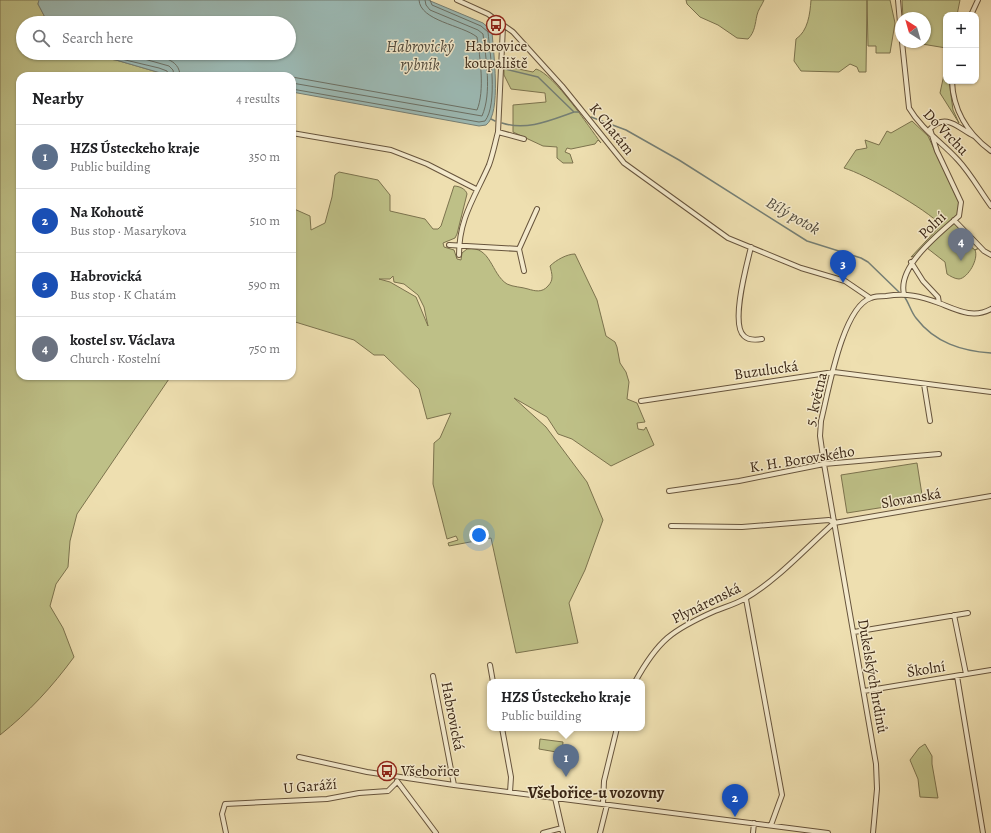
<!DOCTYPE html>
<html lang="en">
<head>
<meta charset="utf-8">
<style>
  :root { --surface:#fff; --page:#f6f6f6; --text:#202124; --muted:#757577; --line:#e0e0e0; --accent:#7c3aed }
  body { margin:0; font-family:Alegreya,serif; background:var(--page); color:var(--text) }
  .controls { position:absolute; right:12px; top:12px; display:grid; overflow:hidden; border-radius:8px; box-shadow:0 1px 3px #0004 }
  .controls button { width:36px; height:36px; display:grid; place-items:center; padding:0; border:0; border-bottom:1px solid var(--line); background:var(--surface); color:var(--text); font:20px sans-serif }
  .compass { position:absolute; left:895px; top:12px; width:36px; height:36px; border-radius:50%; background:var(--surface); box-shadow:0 1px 3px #0004; rotate:323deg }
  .you { position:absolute; left:479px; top:535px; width:14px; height:14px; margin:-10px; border:3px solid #fff; border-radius:50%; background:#1a73e8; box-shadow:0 0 0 6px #1a73e833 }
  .badge { display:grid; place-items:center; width:26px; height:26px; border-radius:50%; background:var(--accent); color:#fff; font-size:13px; font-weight:700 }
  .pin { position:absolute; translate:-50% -33px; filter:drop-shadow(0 1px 2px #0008) }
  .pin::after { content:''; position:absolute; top:21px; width:14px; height:12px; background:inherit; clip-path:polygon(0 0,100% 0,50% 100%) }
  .popup { position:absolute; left:487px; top:679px; width:158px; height:52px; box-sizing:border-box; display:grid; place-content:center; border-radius:8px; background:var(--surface); filter:drop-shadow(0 1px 3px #0005); font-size:13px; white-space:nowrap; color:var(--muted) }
  .popup b { font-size:15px; color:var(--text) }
  .popup::after { content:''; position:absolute; left:50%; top:100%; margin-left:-8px; border:8px solid transparent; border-top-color:var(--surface) }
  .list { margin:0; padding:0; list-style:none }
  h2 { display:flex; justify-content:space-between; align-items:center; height:52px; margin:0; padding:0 16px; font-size:17px }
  h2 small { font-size:13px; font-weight:400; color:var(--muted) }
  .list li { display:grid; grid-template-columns:26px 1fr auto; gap:12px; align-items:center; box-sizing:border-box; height:64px; padding:0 16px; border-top:1px solid var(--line) }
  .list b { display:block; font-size:15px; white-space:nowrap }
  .list p { margin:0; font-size:13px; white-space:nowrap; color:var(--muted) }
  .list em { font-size:13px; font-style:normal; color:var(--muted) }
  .icon { flex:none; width:22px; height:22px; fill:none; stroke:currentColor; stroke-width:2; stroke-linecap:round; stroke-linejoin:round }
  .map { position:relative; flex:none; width:991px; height:833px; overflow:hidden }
  .search { position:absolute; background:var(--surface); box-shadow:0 1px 3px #0004; left:16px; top:16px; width:280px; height:44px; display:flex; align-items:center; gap:10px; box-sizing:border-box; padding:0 14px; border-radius:22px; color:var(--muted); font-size:15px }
  .panel { position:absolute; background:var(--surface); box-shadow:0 1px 3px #0004; left:16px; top:72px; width:280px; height:308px; border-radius:12px }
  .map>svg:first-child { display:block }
  .green { fill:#bec087; stroke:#7c734e; fill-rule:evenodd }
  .water { fill:#9cbab5; stroke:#757f75 }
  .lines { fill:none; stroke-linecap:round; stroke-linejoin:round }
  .shore { stroke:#6b7065; stroke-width:1 }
  .stream { stroke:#757f75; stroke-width:1.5 }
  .minor-casing { stroke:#67543c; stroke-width:6 }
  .minor { stroke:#f4eacc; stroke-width:4 }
  .labels { text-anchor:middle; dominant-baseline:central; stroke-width:3; stroke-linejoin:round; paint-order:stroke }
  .poi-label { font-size:15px; fill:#3a2615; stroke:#f4eacc }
  .street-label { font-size:15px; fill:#3a2615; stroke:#f4eacc }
  .water-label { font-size:16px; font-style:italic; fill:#524b3d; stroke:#f4eacc }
  .neighbourhood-label { font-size:16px; font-weight:bold; fill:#3a2615; stroke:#f4eacc }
</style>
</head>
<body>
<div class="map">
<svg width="991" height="833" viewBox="0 0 991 833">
  <rect width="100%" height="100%" fill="#eedfb0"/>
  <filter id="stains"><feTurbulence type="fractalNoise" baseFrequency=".005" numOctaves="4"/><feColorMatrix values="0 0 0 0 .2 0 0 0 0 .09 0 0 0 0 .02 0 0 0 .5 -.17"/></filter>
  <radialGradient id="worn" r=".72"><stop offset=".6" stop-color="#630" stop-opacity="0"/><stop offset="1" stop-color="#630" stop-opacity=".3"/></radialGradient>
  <path class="green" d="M0,0H39L38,4L48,23H23V53H79L82,55L116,60L171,76H20V376H171L77,514L70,541L68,567L56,584L50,606L63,628L74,657C52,687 29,712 0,735Z
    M686,0H764C762,5 758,10 757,15C755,24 755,32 748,39L737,38L718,25L700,17L687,4Z
    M811,0H867L866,72H859L857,67L850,64L839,72L801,71L794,61L796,39C808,31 810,14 811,0Z
    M867,0H890L895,23L890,53H876V46H868Z
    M902,0H960L957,15H946V48L922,44L906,45V42H925V18H903Z
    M946,65V81H949L953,110L959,123L940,93Z
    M504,66L533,72L536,69C554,74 589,127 601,143L598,140L595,144L571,149L567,148L565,152L570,154L573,163H563L557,158V147L543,146L513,132V105L546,102L545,93L511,89L504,75Z
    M912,121L928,136L959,203L960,208L957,216L914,256L911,257L941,225C926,209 865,174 844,168L856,150L867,148L865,140L879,145L887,131L891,133Z
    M339,172L378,180L390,195V211L425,219L433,229H438L441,226L454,186C459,186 466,189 467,194L457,234L455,238L443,243L444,247L454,250L457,259L461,260L462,253L467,249C491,245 491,274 507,284C513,287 522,287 528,289C535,291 542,293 548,286C554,280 552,274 550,266C556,260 567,254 575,254L597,300L606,336L615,342L617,347L620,363L626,372L629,382L627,399L637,403L645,422L637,423L638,429L644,430L646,427L654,445L611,466L572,439L558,434L547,417L514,398L546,427L587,482L603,520L585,570L569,603L578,643L516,653L491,538L449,546L448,543L458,540L456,536L447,539L433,484L434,443L440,438L451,413L427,419L419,389L384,355H374L354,340L292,321V208L310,216L311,230L325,223L332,197L335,175ZM393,276L394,282L404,284L418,295L424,307L428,326L416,297L390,282L379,279H390Z
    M954,222L966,235L962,245L970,246L975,250L979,248L975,250C979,259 968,278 959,279C955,279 950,276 947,274L945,262L927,248Z
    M917,463L923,501L847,513L841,475Z
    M540,739L563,742L562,753L539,749Z
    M925,744L932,756V764L938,798L920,797L918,779L910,760L919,748Z"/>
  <path class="water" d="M39,0H428L483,23L492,31C493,50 502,114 486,125L479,126L292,92V76H171L116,60L82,55L79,53H289V23H48L38,4Z"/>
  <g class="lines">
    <path class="shore" d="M96,53L159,68L167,71L169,76
      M123,53L169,66L173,70L174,76
      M146,53C159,57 180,58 180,76
      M292,77L477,110C485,91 480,57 477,37C462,25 420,21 419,0
      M292,83L482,116C492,93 486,59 483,34L478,30L430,10L426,5L425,0
      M292,89L479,122L485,121C498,104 490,53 488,32L481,26L432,5L430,0"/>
    <path class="stream" d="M505,69L538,77L574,112H579
      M591,117L626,130L679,160L807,241L861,258L868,262L901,294
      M491,119L495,121
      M502,123C527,131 551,120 574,112
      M904,296C909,303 911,312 916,318C935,343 962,351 991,353"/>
    <g class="minor-casing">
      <path id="minor" d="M457,0L488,14L513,32L562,86L624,163L728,238L801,268L845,281L870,298
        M898,0L901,34
        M971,15L978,0
        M503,26L498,132L524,139
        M902,42L909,108C922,130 942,142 958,160C971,174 980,191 991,206
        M952,81C953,110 968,134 991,151
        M292,133L391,150L427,164L476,189
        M954,220L984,251L991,255
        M449,245L519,249
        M751,247C747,264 730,324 744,336C748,340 756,340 762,339
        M459,255C459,218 475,197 489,165C493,154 495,143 498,132
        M911,262L923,281L938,297L939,303
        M524,271L519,249L537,209
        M904,294C897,266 940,233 959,216L961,202L937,151L930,129C946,112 958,128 974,136
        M924,384L930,421
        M641,401L834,372L991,392
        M669,491L739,481L824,464L939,454
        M834,523L991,496
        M671,526L742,527L829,520L834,523
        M746,599L782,795L771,825
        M954,615L966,674
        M854,632L968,613
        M490,665L493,682
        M433,676L454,785
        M957,676L983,833
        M635,682C658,640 672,630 715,611C725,607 736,604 746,598C775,582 808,546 834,523
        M864,691L991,670
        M502,728L511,777L510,792
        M299,757L367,772L454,785L828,833
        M397,781L436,833
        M555,798L563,833
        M603,804L604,781L617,728
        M226,833L222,814L225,804L327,799L359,793L388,791L397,782
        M543,833L562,828
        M600,833L607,805
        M753,833L754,823
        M873,833L877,789L876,764L824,464L820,436L821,421C828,394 842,307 871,298C875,296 881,296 886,296C907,293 920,296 939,303C957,310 973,319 991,309"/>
    </g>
    <use href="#minor" class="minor"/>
  </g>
  <defs>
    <g id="bus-ring" transform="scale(1)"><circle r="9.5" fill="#f4eacc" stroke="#8f2418" stroke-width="1.5"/><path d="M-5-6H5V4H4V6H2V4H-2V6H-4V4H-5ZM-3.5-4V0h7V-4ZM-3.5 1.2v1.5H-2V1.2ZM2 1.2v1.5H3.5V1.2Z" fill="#8f2418"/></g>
  </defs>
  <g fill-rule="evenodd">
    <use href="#bus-ring" x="496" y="25"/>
    <use href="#bus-ring" x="387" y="771"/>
  </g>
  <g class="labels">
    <g class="poi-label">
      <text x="496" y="46">Habrovice<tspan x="496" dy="17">koupaliště</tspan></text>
      <text x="401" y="771" text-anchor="start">Všebořice</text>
    </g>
    <g class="street-label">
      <text transform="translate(612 129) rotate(51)">K Chatám</text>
      <text transform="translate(946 132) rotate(46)">Do Vrchu</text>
      <text transform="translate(932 225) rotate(-44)">Polní</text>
      <text transform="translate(766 370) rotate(-8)">Buzulucká</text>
      <text transform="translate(816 399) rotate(-77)">5. května</text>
      <text transform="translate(802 459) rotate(-9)">K. H. Borovského</text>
      <text transform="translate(911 498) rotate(-10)">Slovanská</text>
      <text transform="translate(706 603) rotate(-26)">Plynárenská</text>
      <text transform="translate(926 669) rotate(-9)">Školní</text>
      <text transform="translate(873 676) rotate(80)">Dukelských hrdinů</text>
      <text transform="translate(453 716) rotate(79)">Habrovická</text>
      <text transform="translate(310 786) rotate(-5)">U Garáží</text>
    </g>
    <g class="water-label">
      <text x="420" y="47">Habrovický<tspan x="420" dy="18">rybník</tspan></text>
      <text transform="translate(793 216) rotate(30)">Bílý potok</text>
    </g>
    <g class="neighbourhood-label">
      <text x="596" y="793">Všebořice-u vozovny</text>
    </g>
  </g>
  <rect width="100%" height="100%" filter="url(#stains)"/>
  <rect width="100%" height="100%" fill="url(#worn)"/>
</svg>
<div class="controls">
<button>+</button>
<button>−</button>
</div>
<svg class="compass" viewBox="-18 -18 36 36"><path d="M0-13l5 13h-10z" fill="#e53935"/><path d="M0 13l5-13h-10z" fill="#757577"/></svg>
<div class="you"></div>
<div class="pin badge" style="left:566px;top:777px;background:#5c6f8a">1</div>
<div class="popup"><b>HZS Ústeckeho kraje</b>Public building</div>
<div class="pin badge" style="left:735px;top:817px;background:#1a4fb4">2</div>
<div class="pin badge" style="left:843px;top:283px;background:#1a4fb4">3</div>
<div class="pin badge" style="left:961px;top:261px;background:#6b7280">4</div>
<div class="search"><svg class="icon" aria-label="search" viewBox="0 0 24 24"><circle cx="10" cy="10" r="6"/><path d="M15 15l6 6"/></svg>Search here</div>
<section class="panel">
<h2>Nearby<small>4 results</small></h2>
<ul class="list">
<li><span class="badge" style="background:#5c6f8a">1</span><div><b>HZS Ústeckeho kraje</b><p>Public building</p></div><em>350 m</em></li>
<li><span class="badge" style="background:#1a4fb4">2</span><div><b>Na Kohoutě</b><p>Bus stop · Masarykova</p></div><em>510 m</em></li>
<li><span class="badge" style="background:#1a4fb4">3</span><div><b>Habrovická</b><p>Bus stop · K Chatám</p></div><em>590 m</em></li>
<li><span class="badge" style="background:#6b7280">4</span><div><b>kostel sv. Václava</b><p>Church · Kostelní</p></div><em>750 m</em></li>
</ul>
</section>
</div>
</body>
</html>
